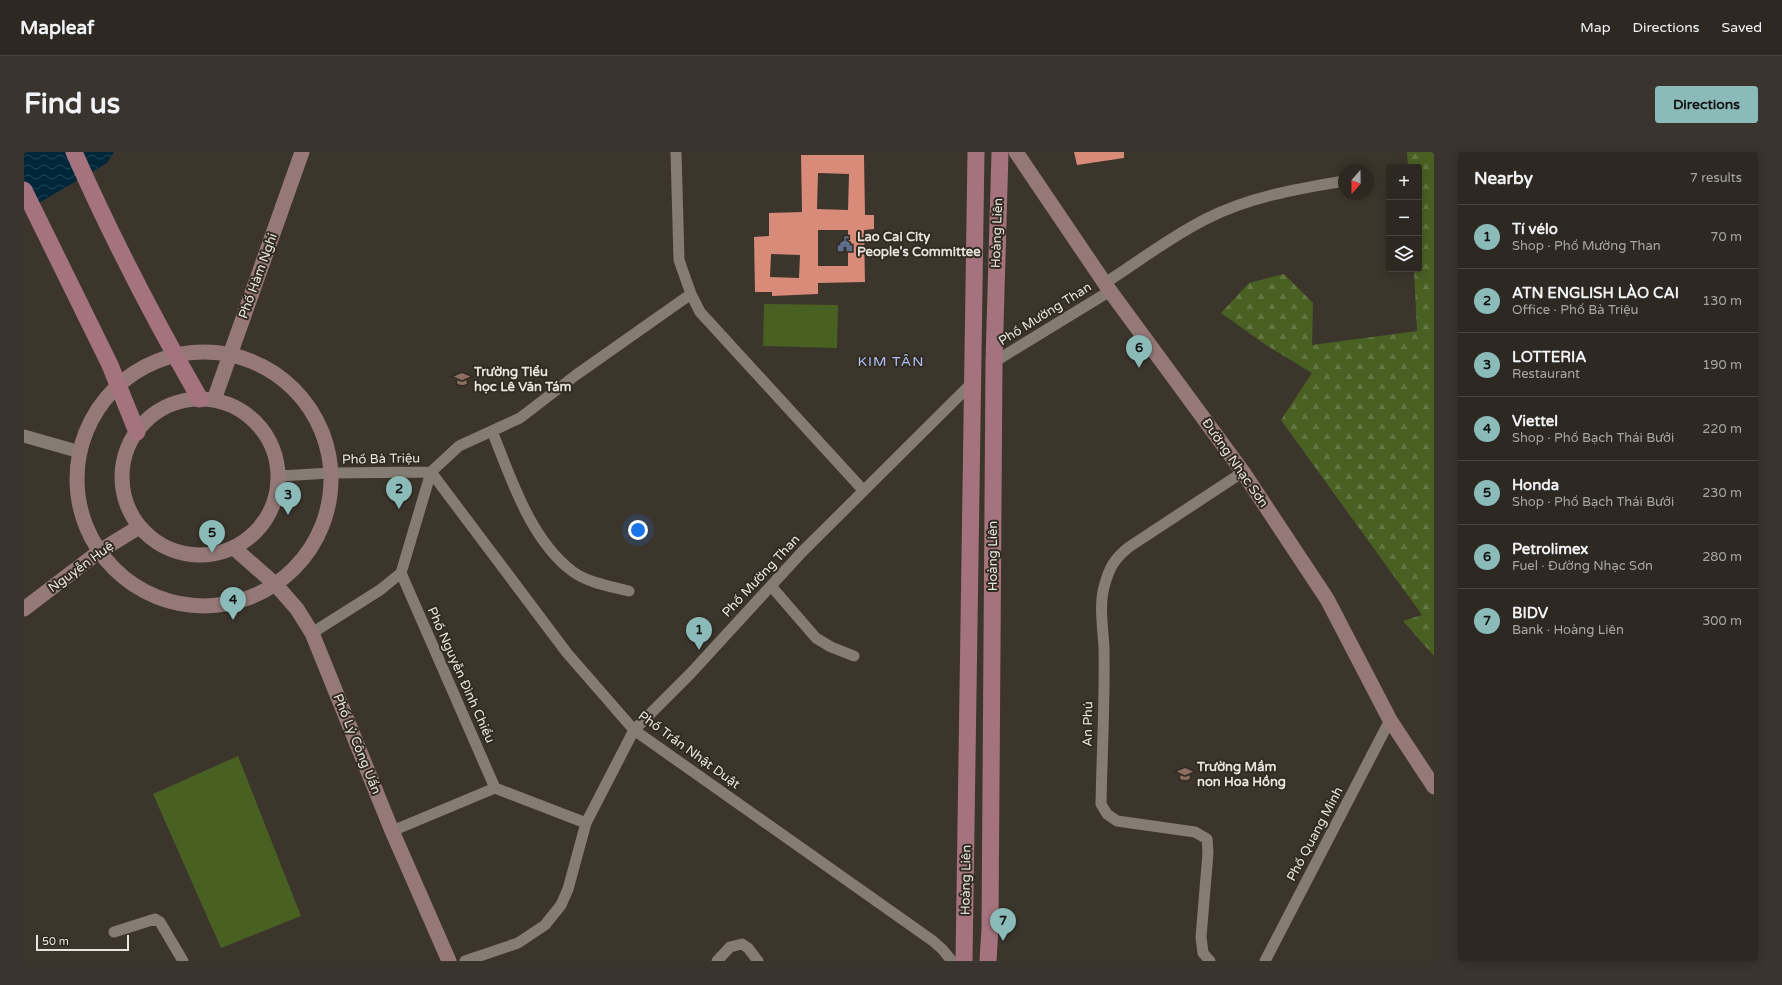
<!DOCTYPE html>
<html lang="en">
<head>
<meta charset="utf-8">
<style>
  :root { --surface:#2d2821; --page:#39342e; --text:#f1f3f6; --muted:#a7a6a5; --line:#48443f; --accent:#8bbbb9 }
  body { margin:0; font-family:"Varela Round",sans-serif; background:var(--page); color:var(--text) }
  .controls { position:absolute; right:12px; top:12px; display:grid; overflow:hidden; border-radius:4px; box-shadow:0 2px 10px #0003 }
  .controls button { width:36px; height:36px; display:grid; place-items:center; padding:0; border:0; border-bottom:1px solid var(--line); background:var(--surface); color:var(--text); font:20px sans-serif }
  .compass { position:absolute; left:1314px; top:12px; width:36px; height:36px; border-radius:50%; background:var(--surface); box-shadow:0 2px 10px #0003; rotate:200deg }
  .scale { position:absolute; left:12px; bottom:10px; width:93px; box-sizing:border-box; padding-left:4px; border:2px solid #e9e4df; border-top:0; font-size:11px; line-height:14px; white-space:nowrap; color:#e9e4df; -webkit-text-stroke:3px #312b22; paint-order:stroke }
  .you { position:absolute; left:614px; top:378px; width:14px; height:14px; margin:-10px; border:3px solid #fff; border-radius:50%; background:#1a73e8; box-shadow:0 0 0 6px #1a73e833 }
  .badge { display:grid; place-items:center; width:26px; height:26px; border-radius:50%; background:var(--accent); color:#111; font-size:13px; font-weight:700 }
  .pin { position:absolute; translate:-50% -33px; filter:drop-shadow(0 1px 2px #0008) }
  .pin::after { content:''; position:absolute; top:21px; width:14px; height:12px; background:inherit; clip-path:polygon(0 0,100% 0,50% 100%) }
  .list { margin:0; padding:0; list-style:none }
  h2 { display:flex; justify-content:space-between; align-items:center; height:52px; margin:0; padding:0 16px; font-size:17px }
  h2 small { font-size:13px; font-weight:400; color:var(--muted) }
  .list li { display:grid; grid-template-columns:26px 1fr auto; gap:12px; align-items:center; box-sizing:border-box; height:64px; padding:0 16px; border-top:1px solid var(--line) }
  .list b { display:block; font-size:15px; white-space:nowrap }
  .list p { margin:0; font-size:13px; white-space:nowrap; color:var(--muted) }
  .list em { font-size:13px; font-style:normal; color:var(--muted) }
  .icon { flex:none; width:22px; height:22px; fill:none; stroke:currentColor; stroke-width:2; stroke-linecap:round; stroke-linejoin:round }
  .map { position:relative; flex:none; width:1410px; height:809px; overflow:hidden; border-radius:4px }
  header { display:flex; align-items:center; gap:24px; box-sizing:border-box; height:56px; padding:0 20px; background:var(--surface); border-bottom:1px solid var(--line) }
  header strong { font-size:19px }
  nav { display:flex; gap:22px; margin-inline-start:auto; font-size:14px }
  .intro { display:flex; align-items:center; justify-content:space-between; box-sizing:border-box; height:96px; padding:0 24px }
  h1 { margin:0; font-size:28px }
  .button { padding:10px 18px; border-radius:4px; background:var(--accent); color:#111; font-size:14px; font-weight:700 }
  main { display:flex; gap:24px; padding:0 24px }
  aside { flex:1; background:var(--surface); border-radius:4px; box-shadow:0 2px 10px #0003 }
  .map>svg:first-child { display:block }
  .forest { fill:url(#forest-firs) }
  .pitch { fill:#496023 }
  .water { fill:url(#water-waves) }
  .building { fill:#d78b78; fill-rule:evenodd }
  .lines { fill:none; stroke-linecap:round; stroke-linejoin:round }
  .minor { stroke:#857d73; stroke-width:11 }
  .tertiary { stroke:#857d73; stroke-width:13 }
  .secondary { stroke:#957878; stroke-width:15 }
  .primary { stroke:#a5737d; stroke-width:17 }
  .labels { text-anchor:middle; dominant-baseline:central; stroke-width:4; stroke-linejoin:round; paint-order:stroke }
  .street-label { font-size:13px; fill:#e9e4df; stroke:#312b22 }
  .poi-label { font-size:13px; font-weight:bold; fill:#e9e4df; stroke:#312b22; text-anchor:start }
  .neighbourhood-label { font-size:14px; letter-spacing:1px; fill:#adc1f7; stroke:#312b22 }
</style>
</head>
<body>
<header>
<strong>Mapleaf</strong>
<nav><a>Map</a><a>Directions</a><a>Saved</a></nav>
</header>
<div class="intro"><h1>Find us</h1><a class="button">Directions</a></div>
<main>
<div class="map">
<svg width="1410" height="809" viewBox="0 0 1410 809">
  <defs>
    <pattern id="forest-firs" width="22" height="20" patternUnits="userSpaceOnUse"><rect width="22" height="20" fill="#496023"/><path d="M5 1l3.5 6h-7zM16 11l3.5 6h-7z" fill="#637742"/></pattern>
    <pattern id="water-waves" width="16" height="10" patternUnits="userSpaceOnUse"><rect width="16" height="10" fill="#00263a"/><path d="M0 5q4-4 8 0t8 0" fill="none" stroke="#254556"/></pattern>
  </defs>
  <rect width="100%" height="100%" fill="#3c352c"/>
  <path class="forest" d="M1383,0H1410V504L1379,469L1398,463L1257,268L1288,221L1242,193L1197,161L1225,131L1260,122L1289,151L1288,193L1393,179L1390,117H1395V15H1384Z"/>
  <path class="pitch" d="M740,152L814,153L813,196L739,194Z
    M214,604L277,764L197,796L129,642Z"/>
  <path class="water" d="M0,0H90L83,11L8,55H0Z"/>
  <path class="building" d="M1050,0H1100V6L1053,13Z
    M777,3H840L841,63H850V77L840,78L841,130L794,131V142L748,144V140H731L730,85L745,84V61L778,60ZM794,21L825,22L824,58L793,57ZM794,78H824V114H794ZM747,102L776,103L775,126L746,125Z"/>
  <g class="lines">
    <path class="minor" d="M652,0L655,108L667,142L676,160L839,338
      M1081,131C1114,110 1146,85 1182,67C1225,45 1273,37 1320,29
      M970,210L1086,139
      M468,279C487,326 506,387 548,419C564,431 586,434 605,439
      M407,320L543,501L610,578L909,789L918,797L928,809
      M255,324L307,321L407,320L435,294L496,266L552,223L667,142
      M377,421L471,636L562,671
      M747,434L792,486L807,495L830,504
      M288,481L356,438L377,421L407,320
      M368,679L471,636
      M90,780L131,767L136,770L159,809
      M441,809L494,791L521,773L537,753L544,737L562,671L610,578L667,521L778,400L950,229
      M693,809L706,795L718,792L724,796L734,809
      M1186,809L1179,801L1177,785L1184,701L1183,687L1171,680L1093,669L1083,662L1077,652C1078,600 1081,548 1080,496C1079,476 1075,454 1080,435C1085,416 1090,407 1105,395L1219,320
      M1241,809L1366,568"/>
    <path class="tertiary" d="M0,284L56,300"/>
    <path class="secondary" d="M992,0L1086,139L1219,320L1303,447L1366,568L1410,635
      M53 327a127 127 0 1 1 254 0a127 127 0 1 1-254 0Z
      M98 325a78 78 0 1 1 156 0a78 78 0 1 1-156 0Z
      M190,248L278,0
      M210,396L252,433L273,457L288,481L368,679L425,809
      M0,457L76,399L115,375"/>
    <path class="primary" d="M50,0C87,84 130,167 176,247
      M0,38L86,213L113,280
      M940,809L952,0
      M964,809L966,776L970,210L976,0"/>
  </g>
  <defs>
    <g id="civic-bare" transform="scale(1.2)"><path d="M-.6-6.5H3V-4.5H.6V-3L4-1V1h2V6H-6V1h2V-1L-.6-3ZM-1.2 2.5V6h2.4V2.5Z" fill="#5c6f8a" stroke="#312b22" stroke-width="2.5" paint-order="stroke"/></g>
    <g id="school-bare" transform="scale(1.2)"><path d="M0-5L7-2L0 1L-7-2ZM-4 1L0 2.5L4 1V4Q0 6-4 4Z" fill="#8d6e63" stroke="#312b22" stroke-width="2.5" paint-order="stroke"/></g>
  </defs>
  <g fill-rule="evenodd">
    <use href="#civic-bare" x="821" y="92"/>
    <use href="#school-bare" x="438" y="227"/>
    <use href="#school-bare" x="1161" y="622"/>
  </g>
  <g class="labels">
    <g class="street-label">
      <text transform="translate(973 81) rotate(-88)">Hoàng Liên</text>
      <text transform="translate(234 124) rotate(-70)">Phố Hàm Nghi</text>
      <text transform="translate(1021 162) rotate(-32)">Phố Mường Than</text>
      <text transform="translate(357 307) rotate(-1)">Phố Bà Triệu</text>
      <text transform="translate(1211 311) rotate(55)">Đường Nhạc Sơn</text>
      <text transform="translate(969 404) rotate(-90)">Hoàng Liên</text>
      <text transform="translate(57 415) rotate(-36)">Nguyễn Huệ</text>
      <text transform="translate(737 424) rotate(-47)">Phố Mường Than</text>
      <text transform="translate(437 523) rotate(66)">Phố Nguyễn Đình Chiểu</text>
      <text transform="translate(1064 572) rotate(-89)">An Phú</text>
      <text transform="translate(333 592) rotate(68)">Phố Lý Công Uẩn</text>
      <text transform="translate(665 598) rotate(36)">Phố Trần Nhật Duật</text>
      <text transform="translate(1291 682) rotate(-62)">Phố Quang Minh</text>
      <text transform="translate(942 728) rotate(-89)">Hoàng Liên</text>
    </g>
    <g class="poi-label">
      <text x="833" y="85">Lao Cai City<tspan x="833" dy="15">People's Committee</tspan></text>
      <text x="450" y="220">Trường Tiểu<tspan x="450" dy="15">học Lê Văn Tám</tspan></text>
      <text x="1173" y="615">Trường Mầm<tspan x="1173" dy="15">non Hoa Hồng</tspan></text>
    </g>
    <g class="neighbourhood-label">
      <text x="867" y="209">KIM TÂN</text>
    </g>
  </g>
</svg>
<div class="controls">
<button>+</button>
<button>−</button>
<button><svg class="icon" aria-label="layers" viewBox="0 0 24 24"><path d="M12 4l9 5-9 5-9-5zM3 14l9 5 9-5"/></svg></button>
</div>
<svg class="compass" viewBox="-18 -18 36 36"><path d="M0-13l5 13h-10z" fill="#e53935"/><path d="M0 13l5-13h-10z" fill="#a7a6a5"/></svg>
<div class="scale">50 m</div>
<div class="you"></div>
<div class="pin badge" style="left:675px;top:498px">1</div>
<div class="pin badge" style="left:375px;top:357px">2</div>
<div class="pin badge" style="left:264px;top:363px">3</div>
<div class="pin badge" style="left:209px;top:468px">4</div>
<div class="pin badge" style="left:188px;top:401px">5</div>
<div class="pin badge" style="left:1115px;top:216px">6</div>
<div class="pin badge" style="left:979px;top:789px">7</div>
</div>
<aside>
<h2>Nearby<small>7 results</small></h2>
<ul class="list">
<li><span class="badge">1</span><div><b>Tí vélo</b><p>Shop · Phố Mường Than</p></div><em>70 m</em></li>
<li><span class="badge">2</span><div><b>ATN ENGLISH LÀO CAI</b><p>Office · Phố Bà Triệu</p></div><em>130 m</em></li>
<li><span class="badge">3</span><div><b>LOTTERIA</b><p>Restaurant</p></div><em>190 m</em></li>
<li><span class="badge">4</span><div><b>Viettel</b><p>Shop · Phố Bạch Thái Bưởi</p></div><em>220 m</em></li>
<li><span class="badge">5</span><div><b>Honda</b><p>Shop · Phố Bạch Thái Bưởi</p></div><em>230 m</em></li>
<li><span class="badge">6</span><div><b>Petrolimex</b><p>Fuel · Đường Nhạc Sơn</p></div><em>280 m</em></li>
<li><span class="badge">7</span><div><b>BIDV</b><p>Bank · Hoàng Liên</p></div><em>300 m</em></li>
</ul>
</aside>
</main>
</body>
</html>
